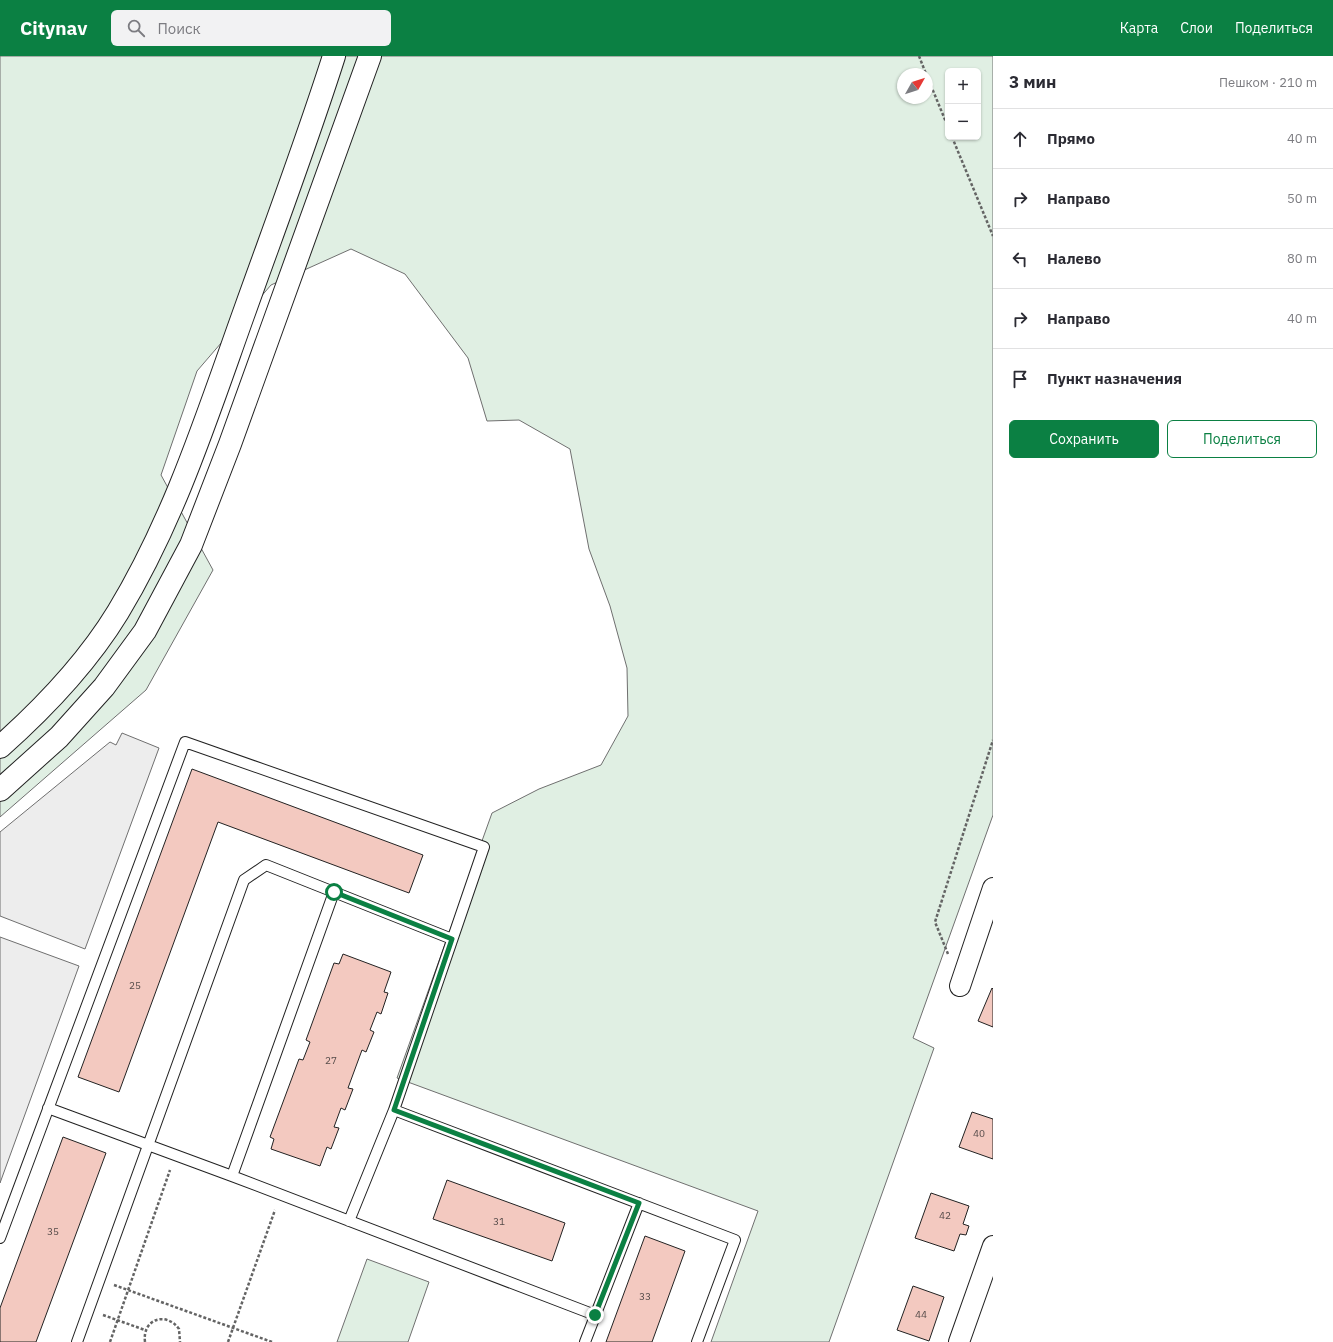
<!DOCTYPE html>
<html lang="ru">
<head>
<meta charset="utf-8">
<style>
  :root { --surface:#fff; --page:#f2f2f3; --text:#2b2b33; --muted:#7c7c81; --line:#e1e1e2; --accent:#0b8043 }
  body { margin:0; font-family:"IBM Plex Sans",sans-serif; background:var(--page); color:var(--text) }
  .controls { position:absolute; right:12px; top:12px; display:grid; overflow:hidden; border-radius:6px; box-shadow:0 1px 3px #0004 }
  .controls button { width:36px; height:36px; display:grid; place-items:center; padding:0; border:0; border-bottom:1px solid var(--line); background:var(--surface); color:var(--text); font:20px sans-serif }
  .compass { position:absolute; left:897px; top:12px; width:36px; height:36px; border-radius:50%; background:var(--surface); box-shadow:0 1px 3px #0004; rotate:51deg }
  .stop { position:absolute; width:12px; height:12px; margin:-9px; border:3px solid #0b8043; border-radius:50%; background:#fff }
  .stop.end { background:#0b8043; border-color:#fff; box-shadow:0 1px 4px #0008 }
  .list { margin:0; padding:0; list-style:none }
  h2 { display:flex; justify-content:space-between; align-items:center; height:52px; margin:0; padding:0 16px; font-size:17px }
  h2 small { font-size:13px; font-weight:400; color:var(--muted) }
  .list li { display:grid; grid-template-columns:26px 1fr auto; gap:12px; align-items:center; box-sizing:border-box; height:60px; padding:0 16px; border-top:1px solid var(--line) }
  .list b { display:block; font-size:15px; white-space:nowrap }
  .list em { font-size:13px; font-style:normal; color:var(--muted) }
  .actions { display:flex; gap:8px; padding:12px 16px }
  .actions a { flex:1; padding:9px 0; border:1px solid var(--accent); border-radius:6px; text-align:center; font-size:14px; color:var(--accent) }
  .actions .main { background:var(--accent); color:#fff }
  .icon { flex:none; width:22px; height:22px; fill:none; stroke:currentColor; stroke-width:2; stroke-linecap:round; stroke-linejoin:round }
  .map { position:relative; flex:none; width:993px; height:1286px; overflow:hidden }
  header { display:flex; align-items:center; gap:24px; box-sizing:border-box; height:56px; padding:0 20px; background:var(--accent); color:#fff }
  header strong { font-size:19px }
  nav { display:flex; gap:22px; margin-inline-start:auto; font-size:14px }
  .search { width:280px; height:36px; background:var(--page); display:flex; align-items:center; gap:10px; box-sizing:border-box; padding:0 14px; border-radius:6px; color:var(--muted); font-size:15px }
  main { display:flex }
  aside { flex:1; background:var(--surface) }
  .map>svg:first-child { display:block }
  .green { fill:#e0efe3; stroke:#6f6f6f; fill-rule:evenodd }
  .parking { fill:#ededed; stroke:#6f6f6f }
  .building { fill:#f3c9c0; stroke:#222 }
  .lines { fill:none; stroke-linecap:round; stroke-linejoin:round }
  .lane-casing { stroke:#222; stroke-width:12 }
  .street-casing { stroke:#222; stroke-width:22 }
  .secondary-casing { stroke:#222; stroke-width:24 }
  .path { stroke:#646464; stroke-width:2.5; stroke-dasharray:3 2; stroke-linecap:butt }
  .lane { stroke:#fff; stroke-width:10 }
  .street { stroke:#fff; stroke-width:20 }
  .secondary { stroke:#fff; stroke-width:22 }
  .route { stroke:#0b8043; stroke-width:5 }
  .labels { text-anchor:middle; dominant-baseline:central; stroke-width:3; stroke-linejoin:round; paint-order:stroke }
  .number-label { font-size:10px; fill:#564c4a }
</style>
</head>
<body>
<header>
<strong>Citynav</strong>
<div class="search"><svg class="icon" aria-label="search" viewBox="0 0 24 24"><circle cx="10" cy="10" r="6"/><path d="M15 15l6 6"/></svg>Поиск</div>
<nav><a>Карта</a><a>Слои</a><a>Поделиться</a></nav>
</header>
<main>
<div class="map">
<svg width="993" height="1286" viewBox="0 0 993 1286">
  <rect width="100%" height="100%" fill="#fff"/>
  <path class="green" d="M0,0H993V759L913,982L934,992L829,1286H711L758,1155L397,1022L492,757L539,733L601,709L628,660L627,612L610,550L589,493L570,393L519,364L487,365L468,302L405,218L351,193L271,229L197,315L161,419L213,514L146,634L0,761ZM948,15H978V81H948ZM903,18H927V42H903Z
    M367,1203L429,1226L408,1286H337Z"/>
  <path class="parking" d="M122,677L159,692L85,893L0,860V776L110,686L116,689Z
    M0,881L79,910L0,1127Z"/>
  <path class="building" d="M192,713L423,799L409,837L218,766L119,1036L78,1021Z
    M343,898L391,916L384,936L388,937L381,958L377,956L370,974L374,976L366,996L362,994L348,1032L353,1033L345,1054L341,1052L334,1071L339,1072L331,1093L327,1091L320,1110L271,1093L274,1083L270,1081L299,1003L303,1004L310,986L306,984L334,907L339,908Z
    M992,932L993,933V971L978,965Z
    M972,1056L993,1063V1103L959,1091Z
    M63,1081L106,1097L36,1286H0V1252Z
    M447,1124L565,1167L552,1205L433,1163Z
    M931,1137L969,1150L963,1168L969,1170L966,1179L960,1178L954,1195L915,1182Z
    M645,1180L685,1195L652,1286H606Z
    M913,1230L944,1241L929,1285L897,1274Z"/>
  <g class="lines">
    <g class="lane-casing">
      <path id="lane" d="M48,1052L232,1120L595,1259
        M232,1120L334,836
        M349,1165L394,1054L735,1184L697,1286
        M0,1182L185,686L484,791L394,1054
        M77,1286L244,824L266,809L452,883
        M585,1286L639,1147"/>
    </g>
    <g class="street-casing">
      <path id="street" d="M960,930L993,832
        M959,1286L993,1190"/>
    </g>
    <g class="secondary-casing">
      <path id="secondary" d="M0,691C45,651 87,607 118,556C175,462 208,357 245,254C275,170 307,85 334,0
        M0,734L59,681L104,631L145,575L191,489L230,388L370,0"/>
    </g>
    <path class="path" d="M919,0L926,18
      M927,20L948,71
      M952,81L993,180
      M948,898L935,866L993,684
      M114,1229L272,1286
      M103,1259L145,1274
      M110,1286L170,1114
      M145,1286C142,1263 166,1255 179,1273L180,1286
      M228,1286L275,1154"/>
    <use href="#lane" class="lane"/>
    <use href="#street" class="street"/>
    <use href="#secondary" class="secondary"/>
  </g>
  <g class="lines">
    <path class="route" d="M334,836L452,883L394,1054L639,1147L595,1259"/>
  </g>
  <g class="labels">
    <g class="number-label">
      <text x="135" y="929">25</text>
      <text x="331" y="1004">27</text>
      <text x="979" y="1077">40</text>
      <text x="945" y="1159">42</text>
      <text x="499" y="1165">31</text>
      <text x="53" y="1175">35</text>
      <text x="645" y="1240">33</text>
      <text x="921" y="1258">44</text>
    </g>
  </g>
</svg>
<div class="controls">
<button>+</button>
<button>−</button>
</div>
<svg class="compass" viewBox="-18 -18 36 36"><path d="M0-13l5 13h-10z" fill="#e53935"/><path d="M0 13l5-13h-10z" fill="#7c7c81"/></svg>
<div class="stop" style="left:334px;top:836px"></div>
<div class="stop end" style="left:595px;top:1259px"></div>
</div>
<aside>
<h2>3 мин<small>Пешком · 210 m</small></h2>
<ul class="list">
<li><svg class="icon" aria-label="ahead" viewBox="0 0 24 24"><path d="M12 20V5M6 11l6-6 6 6"/></svg><div><b>Прямо</b></div><em>40 m</em></li>
<li><svg class="icon" aria-label="right" viewBox="0 0 24 24"><path d="M7 20v-9h11M14 6l5 5-5 5"/></svg><div><b>Направо</b></div><em>50 m</em></li>
<li><svg class="icon" aria-label="left" viewBox="0 0 24 24"><path d="M17 20v-9H6M10 6l-5 5 5 5"/></svg><div><b>Налево</b></div><em>80 m</em></li>
<li><svg class="icon" aria-label="right" viewBox="0 0 24 24"><path d="M7 20v-9h11M14 6l5 5-5 5"/></svg><div><b>Направо</b></div><em>40 m</em></li>
<li><svg class="icon" aria-label="arrive" viewBox="0 0 24 24"><path d="M6 21V4h12l-3 4 3 4H6"/></svg><div><b>Пункт назначения</b></div></li>
</ul>
<div class="actions"><a class="main">Сохранить</a><a>Поделиться</a></div>
</aside>
</main>
</body>
</html>
